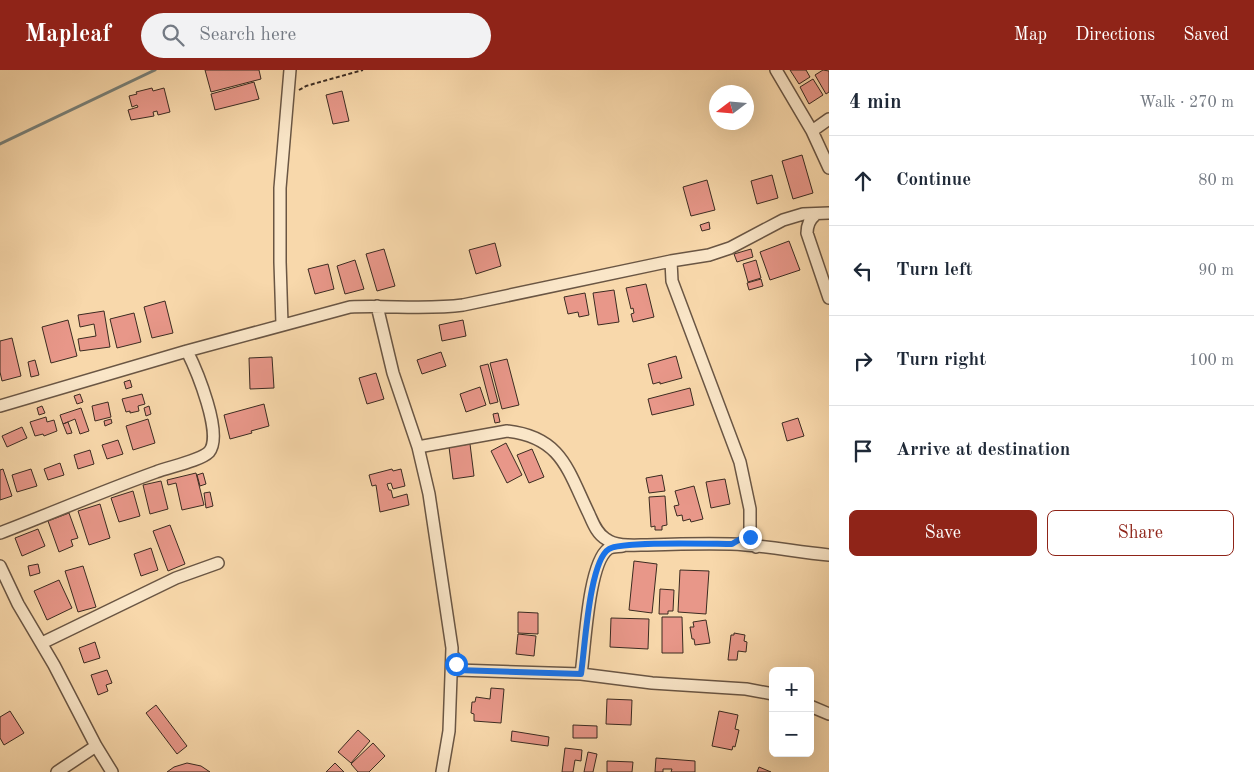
<!DOCTYPE html>
<html lang="en">
<head>
<meta charset="utf-8">
<style>
  :root { --surface:#fff; --page:#f2f2f3; --text:#1f2937; --muted:#747a83; --line:#e0e1e3; --accent:#8f2418 }
  body { margin:0; font-family:"Old Standard TT",serif; background:var(--page); color:var(--text) }
  .controls { position:absolute; right:15px; bottom:15px; display:grid; overflow:hidden; border-radius:8px; box-shadow:0 5px 20px #0002 }
  .controls button { width:45px; height:45px; display:grid; place-items:center; padding:0; border:0; border-bottom:1px solid var(--line); background:var(--surface); color:var(--text); font:25px sans-serif }
  .compass { position:absolute; left:709px; top:15px; width:45px; height:45px; border-radius:50%; background:var(--surface); box-shadow:0 5px 20px #0002; rotate:254deg }
  .stop { position:absolute; width:15px; height:15px; margin:-11px; border:4px solid #1a73e8; border-radius:50%; background:#fff }
  .stop.end { background:#1a73e8; border-color:#fff; box-shadow:0 1px 5px #0008 }
  .list { margin:0; padding:0; list-style:none }
  h2 { display:flex; justify-content:space-between; align-items:center; height:65px; margin:0; padding:0 20px; font-size:21px }
  h2 small { font-size:16px; font-weight:400; color:var(--muted) }
  .list li { display:grid; grid-template-columns:32px 1fr auto; gap:15px; align-items:center; box-sizing:border-box; height:90px; padding:0 20px; border-top:1px solid var(--line) }
  .list b { display:block; font-size:19px; white-space:nowrap }
  .list em { font-size:16px; font-style:normal; color:var(--muted) }
  .actions { display:flex; gap:10px; padding:15px 20px }
  .actions a { flex:1; padding:11px 0; border:1px solid var(--accent); border-radius:8px; text-align:center; font-size:18px; color:var(--accent) }
  .actions .main { background:var(--accent); color:#fff }
  .icon { flex:none; width:28px; height:28px; fill:none; stroke:currentColor; stroke-width:2; stroke-linecap:round; stroke-linejoin:round }
  .map { position:relative; flex:none; width:829px; height:702px; overflow:hidden }
  header { display:flex; align-items:center; gap:30px; box-sizing:border-box; height:70px; padding:0 25px; background:var(--accent); color:#fff }
  header strong { font-size:24px }
  nav { display:flex; gap:28px; margin-inline-start:auto; font-size:18px }
  .search { width:350px; height:45px; background:var(--page); display:flex; align-items:center; gap:12px; box-sizing:border-box; padding:0 18px; border-radius:28px; color:var(--muted); font-size:19px }
  main { display:flex }
  aside { flex:1; background:var(--surface) }
  .map>svg:first-child { display:block }
  .lines { fill:none; stroke-linecap:round; stroke-linejoin:round }
  .stream { stroke:#788079; stroke-width:3 }
  .building { fill:#e89789; stroke:#3b2b21 }
  .street-casing { stroke:#6a5644; stroke-width:14 }
  .path { stroke:#3b2b21; stroke-width:2; stroke-dasharray:4 2.5; stroke-linecap:butt }
  .street { stroke:#fae6c8; stroke-width:11 }
  .route { stroke:#1a73e8; stroke-width:6 }
</style>
</head>
<body>
<header>
<strong>Mapleaf</strong>
<div class="search"><svg class="icon" aria-label="search" viewBox="0 0 24 24"><circle cx="10" cy="10" r="6"/><path d="M15 15l6 6"/></svg>Search here</div>
<nav><a>Map</a><a>Directions</a><a>Saved</a></nav>
</header>
<main>
<div class="map">
<svg width="829" height="702" viewBox="0 0 829 702">
  <rect width="100%" height="100%" fill="#f8d8ab"/>
  <filter id="stains"><feTurbulence type="fractalNoise" baseFrequency=".004" numOctaves="4"/><feColorMatrix values="0 0 0 0 .2 0 0 0 0 .09 0 0 0 0 .02 0 0 0 .5 -.17"/></filter>
  <radialGradient id="worn" r=".72"><stop offset=".6" stop-color="#630" stop-opacity="0"/><stop offset="1" stop-color="#630" stop-opacity=".3"/></radialGradient>
  <g class="lines">
    <path class="stream" d="M0,74L155,0"/>
  </g>
  <path class="building" d="M205,0H259L261,9L211,22Z
    M790,0H806L810,7L799,14Z
    M823,0L829,1V22L826,24L815,5Z
    M813,9L823,25L809,34L800,17Z
    M254,12L259,29L215,40L211,24Z
    M152,18L153,21L164,18L170,42L158,45L157,41L153,42L154,46L131,50L128,40L138,37L137,35L132,37L129,26L137,24L136,22Z
    M342,21L349,51L333,54L326,25Z
    M802,85L813,123L793,129L782,91Z
    M772,105L778,128L757,134L751,111Z
    M707,110L715,140L691,146L683,117Z
    M709,152L710,159L702,161L700,155Z
    M789,171L800,200L770,210L760,182Z
    M495,173L501,196L476,204L469,180Z
    M384,179L395,216L377,221L366,184Z
    M751,179L753,187L737,192L734,184Z
    M355,190L364,219L345,224L337,196Z
    M756,190L761,208L748,212L743,194Z
    M328,194L334,219L315,224L308,199Z
    M761,209L763,216L749,220L747,213Z
    M646,214L654,247L633,252L631,244L634,243L633,238L631,239L626,218Z
    M614,220L619,252L598,255L593,223Z
    M585,223L589,245L579,247L578,242L568,244L564,227Z
    M165,231L173,263L152,268L144,237Z
    M104,241L110,277L80,281L78,269L96,266L94,254L80,257L78,245Z
    M134,243L141,272L117,278L110,249Z
    M68,250L77,286L51,293L42,257Z
    M463,250L466,266L442,271L439,255Z
    M12,268L21,306L2,311L0,302V271Z
    M441,282L446,296L422,304L417,290Z
    M676,286L682,308L660,314V312L653,314L648,294Z
    M272,287L274,318L250,319L249,288Z
    M507,289L519,335L502,339L490,293Z
    M35,290L39,305L31,307L28,292Z
    M488,294L498,332L490,334L480,296Z
    M376,303L384,329L367,334L359,308Z
    M130,310L132,317L126,319L124,312Z
    M480,317L486,335L466,342L460,324Z
    M690,318L694,335L652,345L648,329Z
    M80,324L83,332L77,334L74,326Z
    M142,324L145,334L138,336L139,341L130,343V341L126,342L122,329Z
    M108,332L111,347L95,351L92,336Z
    M264,334L269,356L251,361L252,363L230,369L224,345Z
    M42,336L45,343L39,345L37,338Z
    M149,336L151,344L146,346L144,338Z
    M81,338L89,361L80,364L75,349L63,354L60,345Z
    M498,343L500,352L495,353L493,344Z
    M46,347L47,352L54,350L57,361L44,366L43,364L35,366L30,352Z
    M798,348L804,366L787,371L782,353Z
    M111,349L112,353L105,356L104,351Z
    M148,349L155,373L133,380L126,356Z
    M68,352L72,363L67,364L63,354Z
    M22,357L27,368L7,377L2,366Z
    M118,370L123,384L107,389L102,375Z
    M506,373L522,405L507,413L491,381Z
    M470,374L474,406L453,409L449,377Z
    M532,379L544,407L529,413L517,385Z
    M90,380L94,394L78,399L74,385Z
    M60,393L64,405L48,410L44,399Z
    M3,399L12,426L0,430V400Z
    M31,399L37,416L17,422L12,405Z
    M392,399L393,401L401,399L405,416L393,419L391,413L387,414L389,420H391L393,428L407,424L409,435L380,442L376,415L372,416L369,405Z
    M196,403L204,435L182,440L176,413L168,415L167,410Z
    M203,403L206,414L200,416L197,405Z
    M662,405L665,421L649,423L646,408Z
    M725,409L730,434L711,438L706,412Z
    M161,411L168,439L150,444L143,415Z
    M694,416L703,449L691,452L690,449L683,451L682,445L677,446L674,436L679,435L675,421Z
    M133,421L140,446L119,452L111,428Z
    M210,422L213,436L206,438L204,423Z
    M665,426L667,455L662,456V460H655V456L651,457L649,427Z
    M100,434L110,468L89,475L78,441Z
    M69,443L78,468L71,470L73,476L59,482L48,451Z
    M170,455L185,494L168,501L153,461Z
    M38,459L45,476L22,486L15,468Z
    M151,478L158,500L141,506L134,484Z
    M634,491L657,494L652,543L629,540Z
    M38,494L40,503L30,506L28,496Z
    M83,496L96,537L78,542L65,501Z
    M680,500L709,501L706,544L678,542Z
    M59,510L72,538L47,550L34,521Z
    M660,519L674,520L673,541H668V544H659Z
    M518,542L538,543V564L518,563Z
    M662,547H682L683,583H662Z
    M611,548L649,549L648,579L610,577Z
    M706,550L710,573L695,575L694,569H692L690,557H694L693,552Z
    M734,563L745,565L744,571L747,572L746,582L738,581L737,590H728L731,565H734Z
    M518,564L536,566L534,586L516,584Z
    M95,572L100,588L84,593L79,578Z
    M107,600L112,613L106,615L108,621L98,625L91,605Z
    M491,618L504,619L501,653L474,651V644L471,643L472,632H475L476,627L490,629Z
    M607,629L632,630L631,655L606,654Z
    M156,635L187,676L177,684L146,643Z
    M10,641L24,663L4,675L0,668V647Z
    M719,641L738,645L735,659L739,660L735,677L733,676L732,680L712,676Z
    M573,655L597,656V668H573Z
    M358,660L370,671L351,693L338,682Z
    M512,661L549,667L548,676L511,671Z
    M373,673L385,686L369,702H358L351,694Z
    M565,678L582,680L581,691L575,690L573,702H562Z
    M588,682L597,684L593,702H584Z
    M656,688L695,691V702H671L672,699H663V702H655Z
    M607,691L633,692L632,702H607Z
    M187,693L201,696L210,702H167L174,697Z
    M335,693L344,702H326Z
    M759,697L771,702H757Z"/>
  <g class="lines">
    <g class="street-casing">
      <path id="street" d="M776,0L812,61L829,98
        M812,61L829,49
        M815,145C809,150 807,155 807,163L829,228
        M671,191L672,211L740,392L750,439V467L756,477
        M377,236L393,303L418,377L429,424L452,578L449,661L442,702
        M282,254L280,192V118L290,0
        M0,336L187,281L350,237C388,235 426,240 463,235L671,191L709,185L730,178L783,150L803,144L829,143
        M418,377L507,361C562,367 568,401 589,444C593,453 597,464 606,469C616,477 635,475 647,475C675,474 703,473 731,474C763,475 796,482 829,485
        M0,463C52,443 103,421 156,402C168,397 200,391 209,382C224,365 196,299 187,281
        M0,496L18,534L54,595L96,676L112,702
        M42,573L176,508L218,493
        M454,587L457,600L581,604L652,613L746,619L773,624
        M581,604C585,578 588,494 608,479C612,476 619,477 623,476
        M810,636L829,644
        M57,702L96,676"/>
    </g>
    <path class="path" d="M299,20L306,16L363,0"/>
    <use href="#street" class="street"/>
  </g>
  <g class="lines">
    <path class="route" d="M456,594L457,600L581,604C585,579 589,491 609,479C621,471 712,474 732,474L742,468L749,460L750,467"/>
  </g>
  <rect width="100%" height="100%" filter="url(#stains)"/>
  <rect width="100%" height="100%" fill="url(#worn)"/>
</svg>
<div class="controls">
<button>+</button>
<button>−</button>
</div>
<svg class="compass" viewBox="-18 -18 36 36"><path d="M0-13l5 13h-10z" fill="#e53935"/><path d="M0 13l5-13h-10z" fill="#747a83"/></svg>
<div class="stop" style="left:456px;top:594px"></div>
<div class="stop end" style="left:750px;top:467px"></div>
</div>
<aside>
<h2>4 min<small>Walk · 270 m</small></h2>
<ul class="list">
<li><svg class="icon" aria-label="ahead" viewBox="0 0 24 24"><path d="M12 20V5M6 11l6-6 6 6"/></svg><div><b>Continue</b></div><em>80 m</em></li>
<li><svg class="icon" aria-label="left" viewBox="0 0 24 24"><path d="M17 20v-9H6M10 6l-5 5 5 5"/></svg><div><b>Turn left</b></div><em>90 m</em></li>
<li><svg class="icon" aria-label="right" viewBox="0 0 24 24"><path d="M7 20v-9h11M14 6l5 5-5 5"/></svg><div><b>Turn right</b></div><em>100 m</em></li>
<li><svg class="icon" aria-label="arrive" viewBox="0 0 24 24"><path d="M6 21V4h12l-3 4 3 4H6"/></svg><div><b>Arrive at destination</b></div></li>
</ul>
<div class="actions"><a class="main">Save</a><a>Share</a></div>
</aside>
</main>
</body>
</html>
